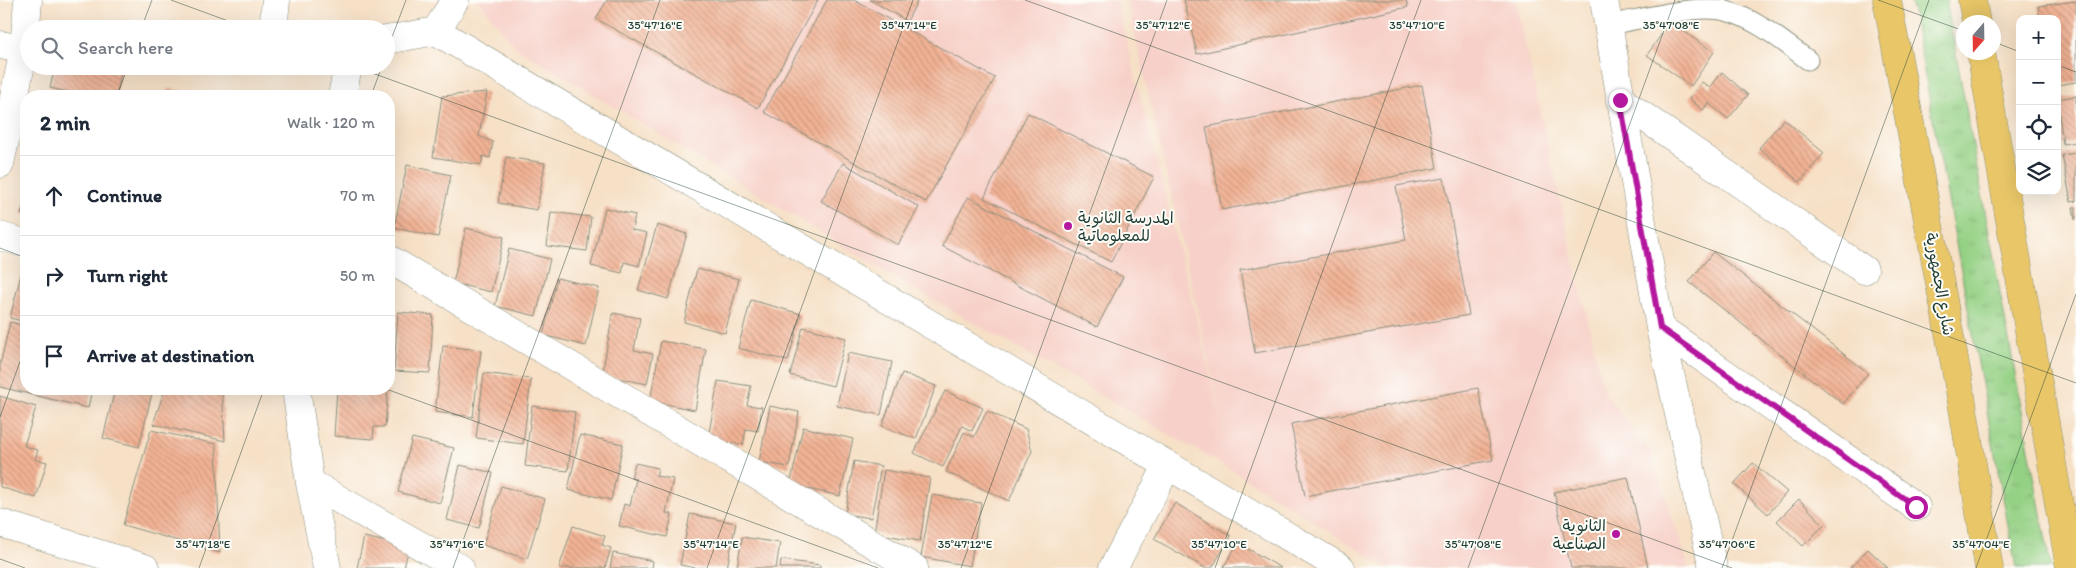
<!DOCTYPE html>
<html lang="en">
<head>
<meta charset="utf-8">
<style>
  :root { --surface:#fff; --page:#f2f2f3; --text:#1f2937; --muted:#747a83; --line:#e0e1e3 }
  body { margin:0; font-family:Itim,"Playpen Sans Arabic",sans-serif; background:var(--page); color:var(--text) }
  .controls { position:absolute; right:15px; top:15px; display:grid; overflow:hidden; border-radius:10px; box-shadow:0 5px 20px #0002 }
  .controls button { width:45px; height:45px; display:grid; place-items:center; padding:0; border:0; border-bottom:1px solid var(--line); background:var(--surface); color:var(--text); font:25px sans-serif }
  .compass { position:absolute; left:1956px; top:15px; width:45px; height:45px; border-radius:50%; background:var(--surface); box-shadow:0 5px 20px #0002; rotate:200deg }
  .stop { position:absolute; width:15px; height:15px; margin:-11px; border:4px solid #b5179e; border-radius:50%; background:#fff }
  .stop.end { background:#b5179e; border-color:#fff; box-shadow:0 1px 5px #0008 }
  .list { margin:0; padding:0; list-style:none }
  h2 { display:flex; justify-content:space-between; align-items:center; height:65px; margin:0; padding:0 20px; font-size:21px }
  h2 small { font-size:16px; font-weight:400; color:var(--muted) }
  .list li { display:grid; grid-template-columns:32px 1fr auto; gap:15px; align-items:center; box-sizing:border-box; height:80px; padding:0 20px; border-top:1px solid var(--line) }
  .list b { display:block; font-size:19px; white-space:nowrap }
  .list em { font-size:16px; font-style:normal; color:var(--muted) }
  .icon { flex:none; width:28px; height:28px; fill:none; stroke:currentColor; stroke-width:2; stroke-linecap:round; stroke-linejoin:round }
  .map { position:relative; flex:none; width:2076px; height:568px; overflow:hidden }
  .search { position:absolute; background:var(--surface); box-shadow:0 5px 20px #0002; left:20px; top:20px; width:375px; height:55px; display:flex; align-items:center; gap:12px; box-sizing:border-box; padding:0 18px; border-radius:28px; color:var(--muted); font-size:19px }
  .panel { position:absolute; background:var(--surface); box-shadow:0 5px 20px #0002; left:20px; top:90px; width:375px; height:305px; border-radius:20px }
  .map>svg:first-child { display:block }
  .built { fill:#f7d1c9 }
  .grass { fill:url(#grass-tufts); stroke:#5a875c }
  .building { fill:url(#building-back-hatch) }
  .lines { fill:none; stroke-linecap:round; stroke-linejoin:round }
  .service-casing { stroke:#8a8e7d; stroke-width:21 }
  .minor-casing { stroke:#8a8e7d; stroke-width:29 }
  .primary-casing { stroke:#8a8e7d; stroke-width:29 }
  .service { stroke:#fff; stroke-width:19 }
  .minor { stroke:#fff; stroke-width:28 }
  .primary { stroke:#e9c769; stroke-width:28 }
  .route { stroke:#b5179e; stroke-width:6 }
  .ticks { fill:none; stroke:#1f3d34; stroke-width:1; stroke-opacity:0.45 }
  .poi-dot { fill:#b5179e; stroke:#fdfcf7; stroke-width:2 }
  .labels { text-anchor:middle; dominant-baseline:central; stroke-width:4; stroke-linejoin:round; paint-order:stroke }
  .poi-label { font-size:16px; fill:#1f3d34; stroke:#fdfcf7; text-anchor:start }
  .street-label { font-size:16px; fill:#1f3d34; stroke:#fdfcf7 }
  .ticks-label { font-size:12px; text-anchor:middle; fill:#1f3d34; stroke:#fdfcf7; stroke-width:4; stroke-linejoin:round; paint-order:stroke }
</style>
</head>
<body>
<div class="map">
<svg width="2076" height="568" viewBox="0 0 2076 568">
  <defs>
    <pattern id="grass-tufts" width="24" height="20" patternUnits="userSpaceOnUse" patternTransform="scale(1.25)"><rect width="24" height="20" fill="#95d185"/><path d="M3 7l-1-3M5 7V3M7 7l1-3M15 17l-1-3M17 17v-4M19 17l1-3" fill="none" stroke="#80b473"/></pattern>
    <pattern id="building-back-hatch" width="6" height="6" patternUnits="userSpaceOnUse" patternTransform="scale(1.25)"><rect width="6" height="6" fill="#f3b395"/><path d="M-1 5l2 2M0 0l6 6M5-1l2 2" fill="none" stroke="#c4937a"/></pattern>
  </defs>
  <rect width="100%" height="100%" fill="#fdfcf7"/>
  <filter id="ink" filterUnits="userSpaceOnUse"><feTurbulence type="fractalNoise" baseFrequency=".02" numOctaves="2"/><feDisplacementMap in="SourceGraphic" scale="10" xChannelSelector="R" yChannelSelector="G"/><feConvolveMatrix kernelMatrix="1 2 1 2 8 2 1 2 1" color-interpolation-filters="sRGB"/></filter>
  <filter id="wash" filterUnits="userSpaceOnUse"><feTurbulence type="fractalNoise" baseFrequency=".0096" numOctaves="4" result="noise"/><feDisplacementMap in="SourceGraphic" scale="20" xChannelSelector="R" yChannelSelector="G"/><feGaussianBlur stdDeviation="1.12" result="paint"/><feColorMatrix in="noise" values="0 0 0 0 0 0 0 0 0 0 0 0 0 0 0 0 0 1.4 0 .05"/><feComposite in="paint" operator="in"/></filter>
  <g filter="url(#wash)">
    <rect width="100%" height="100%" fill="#f6e0c6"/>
    <path class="built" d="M478,0H1116L1227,441L1127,0H1515L1604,392L1651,453L1689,568H1387L1235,472L904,283L514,46Z"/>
    <path class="grass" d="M1911,0H1946L2051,568H2016Z"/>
    <g id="blocks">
      <path class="building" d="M607,0H818L758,108L596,19Z
        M827,0H854L995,78L926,202L764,112Z
        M870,0H918L907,21Z
        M1184,0H1406L1408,7L1197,54Z
        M2076,1V82L2057,85V19H2040L2038,6Z
        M1670,22L1714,52L1691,86L1647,55Z
        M55,66H92L121,73L116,96H86L50,88Z
        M1722,72L1748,95L1728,119L1708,103L1703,110L1689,98L1702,82L1710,88Z
        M1422,85L1437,168L1222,210L1206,127Z
        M168,89L214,95V96H167Z
        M487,92L479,136L493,142L490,158L483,156L481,165L433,157L442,96Z
        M2076,96V142L2063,144L2057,99Z
        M1028,113L1154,177L1111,262L984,198Z
        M1784,119L1824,153L1800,182L1759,148Z
        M2076,153V201L2071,202L2062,155Z
        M506,157L545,163L537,210L498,203Z
        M843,163L919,207L898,245L821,201Z
        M407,165L451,175L438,237L394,228Z
        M1444,178L1469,315L1255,353L1240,270L1406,240L1396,186Z
        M968,197L1123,277L1097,327L942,246Z
        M26,199V216L21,214Z
        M2073,207H2076V219L2075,220Z
        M605,208L635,215L632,230L647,233L639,266L624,262L622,273L591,266Z
        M551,212L591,217L587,251L547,246Z
        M657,225L687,234L668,299L638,290Z
        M466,228L504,237L491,292L453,283Z
        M509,249L550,259L536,316L495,306Z
        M1713,252L1868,373L1843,404L1689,282Z
        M26,255V322L10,318Z
        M697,269L739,279L725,333L684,322Z
        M557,278L599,288L586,346L543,335Z
        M751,300L801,314L788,361L738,348Z
        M398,312L433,315L430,373L394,371Z
        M613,313L640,318L634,350L653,354L647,384L602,375Z
        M10,322L26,326V389H92L88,408L0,387V365Z
        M803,327L846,338L833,386L790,375Z
        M661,341L706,349L695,410L650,401Z
        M443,346L481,350L473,417L435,412Z
        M848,353L892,362L881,415L837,406Z
        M484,373L531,379L523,444L476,438Z
        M902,373L936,386L916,439L882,426Z
        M718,381L751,386L747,405L762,407L758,431L746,429L743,445L708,439Z
        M1478,388L1493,460L1305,496L1291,424Z
        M115,389H153L139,447L103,438Z
        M165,389H222L225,441L153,424Z
        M337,389H388L385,427H374L373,439L334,436Z
        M945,391L983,408L972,431L962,426L943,467L914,453Z
        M0,396L36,407L24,446L38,450L35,459L47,462L36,498L0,487Z
        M532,406L575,412L568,471L525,466Z
        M770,406L799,412L789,467L759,462Z
        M987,411L1026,429L1032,451L1009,501L946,472L964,432L974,437Z
        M803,427L853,439L840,496L790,485Z
        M151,430L216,444L220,553L123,525Z
        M580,435L623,444L611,500L568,490Z
        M412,438L454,448L440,503L398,492Z
        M854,461L881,466L871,518L845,514Z
        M635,463L658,468L656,476L673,479L666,513L672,514L667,537L619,526L624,504L630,506L636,479L631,478Z
        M1753,463L1787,492L1768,514L1734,484Z
        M460,465L493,473L479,528L447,520Z
        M884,470L930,478L920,541L874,533Z
        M1628,477L1648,568H1571L1554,492Z
        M501,486L545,499L527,559L483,545Z
        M932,495L981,503L970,566L921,557Z
        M1799,499L1824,525L1803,546L1777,521Z
        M1175,503L1231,536L1212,568H1205L1154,539Z
        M690,514L736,523L727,568H696L680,565Z
        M573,526L605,536L602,545L611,548L605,568H559Z
        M364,537L409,547L404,568H357Z
        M742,537L780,543L776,568H737Z
        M1238,543L1281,568H1223Z
        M1868,549L1888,568H1850Z
        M613,553L653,561L652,568H610Z
        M781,560L820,565V568H780Z"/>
    </g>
  </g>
  <g filter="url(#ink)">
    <use href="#blocks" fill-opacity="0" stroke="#8a8e7d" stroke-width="1"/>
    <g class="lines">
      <g class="service-casing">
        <path id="service" d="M1608,25C1638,20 1698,3 1726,11C1757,19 1783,42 1808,60"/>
      </g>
      <g class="minor-casing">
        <path id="minor" d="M1604,0L1660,328L1713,568
          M273,29L276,0
          M436,31L455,0
          M386,40L436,31L1341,568
          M0,45L29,50
          M342,96L348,66
          M1620,100L1864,270
          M0,164L24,50L28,0
          M0,236L26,244
          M389,259L914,568
          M1660,328L1916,507
          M296,389L310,483L327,568
          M310,483L460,568
          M0,523L145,568
          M1113,568L1168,465"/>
      </g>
      <g class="primary-casing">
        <path id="primary" d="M1887,0L1962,402L1989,568
          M1972,0L1976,22
          M1981,52L2070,568"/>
      </g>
      <use href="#service" class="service"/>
      <use href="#minor" class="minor"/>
      <use href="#primary" class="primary"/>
    </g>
  </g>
  <g class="lines" filter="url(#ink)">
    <path class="route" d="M1620,100L1660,328L1916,507"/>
  </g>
  <path class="ticks" d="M171,0L250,29M1025,0L2076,383M1878,0L1964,31M141,29L152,0M1994,42L2020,52M386,53L406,0M2057,65L2076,72M353,66L1732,568M117,96L128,66M371,96L382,66M0,248L26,258M386,389L878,568M0,417L26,345M0,559L25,568M199,568L264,389M453,568L660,0M707,568L913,0M961,568L1167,0M1215,568L1421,0M1468,568L1675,0M1722,568L1929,0M1976,568L2076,294"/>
  <g class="poi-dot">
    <circle cx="1068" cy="226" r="5"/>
    <circle cx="1616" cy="534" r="5"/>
  </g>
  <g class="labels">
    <g class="poi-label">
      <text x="1078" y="217">المدرسة الثانوية<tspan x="1078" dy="18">للمعلوماتية</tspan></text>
      <text x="1606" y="525" text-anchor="end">الثانوية<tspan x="1606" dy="18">الصناعية</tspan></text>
    </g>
    <g class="street-label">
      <text transform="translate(1940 284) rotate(80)">شارع الجمهورية</text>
    </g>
  </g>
  <g class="ticks-label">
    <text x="655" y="29">35°47'16"E</text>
    <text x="909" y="29">35°47'14"E</text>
    <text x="1163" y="29">35°47'12"E</text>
    <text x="1417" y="29">35°47'10"E</text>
    <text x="1671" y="29">35°47'08"E</text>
    <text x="203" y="548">35°47'18"E</text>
    <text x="457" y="548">35°47'16"E</text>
    <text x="711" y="548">35°47'14"E</text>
    <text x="965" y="548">35°47'12"E</text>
    <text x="1219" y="548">35°47'10"E</text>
    <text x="1473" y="548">35°47'08"E</text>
    <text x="1727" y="548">35°47'06"E</text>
    <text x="1981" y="548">35°47'04"E</text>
  </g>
</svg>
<div class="controls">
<button>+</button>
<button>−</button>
<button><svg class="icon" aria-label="locate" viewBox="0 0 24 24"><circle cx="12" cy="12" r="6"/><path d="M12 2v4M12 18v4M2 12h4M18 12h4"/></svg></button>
<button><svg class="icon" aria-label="layers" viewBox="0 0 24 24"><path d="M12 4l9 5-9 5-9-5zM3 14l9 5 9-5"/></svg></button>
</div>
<svg class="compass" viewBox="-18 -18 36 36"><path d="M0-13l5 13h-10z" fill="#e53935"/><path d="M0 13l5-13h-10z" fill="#747a83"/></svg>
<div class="stop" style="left:1916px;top:507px"></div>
<div class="stop end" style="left:1620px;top:100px"></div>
<div class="search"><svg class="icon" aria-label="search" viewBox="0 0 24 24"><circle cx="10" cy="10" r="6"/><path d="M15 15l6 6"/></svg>Search here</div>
<section class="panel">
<h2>2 min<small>Walk · 120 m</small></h2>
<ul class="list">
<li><svg class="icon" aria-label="ahead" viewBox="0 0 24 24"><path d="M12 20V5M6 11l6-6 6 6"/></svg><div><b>Continue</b></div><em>70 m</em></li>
<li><svg class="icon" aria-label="right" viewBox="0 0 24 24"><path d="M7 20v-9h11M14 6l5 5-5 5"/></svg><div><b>Turn right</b></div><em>50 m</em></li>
<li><svg class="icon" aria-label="arrive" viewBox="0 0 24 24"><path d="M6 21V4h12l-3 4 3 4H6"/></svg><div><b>Arrive at destination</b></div></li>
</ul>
</section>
</div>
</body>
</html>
